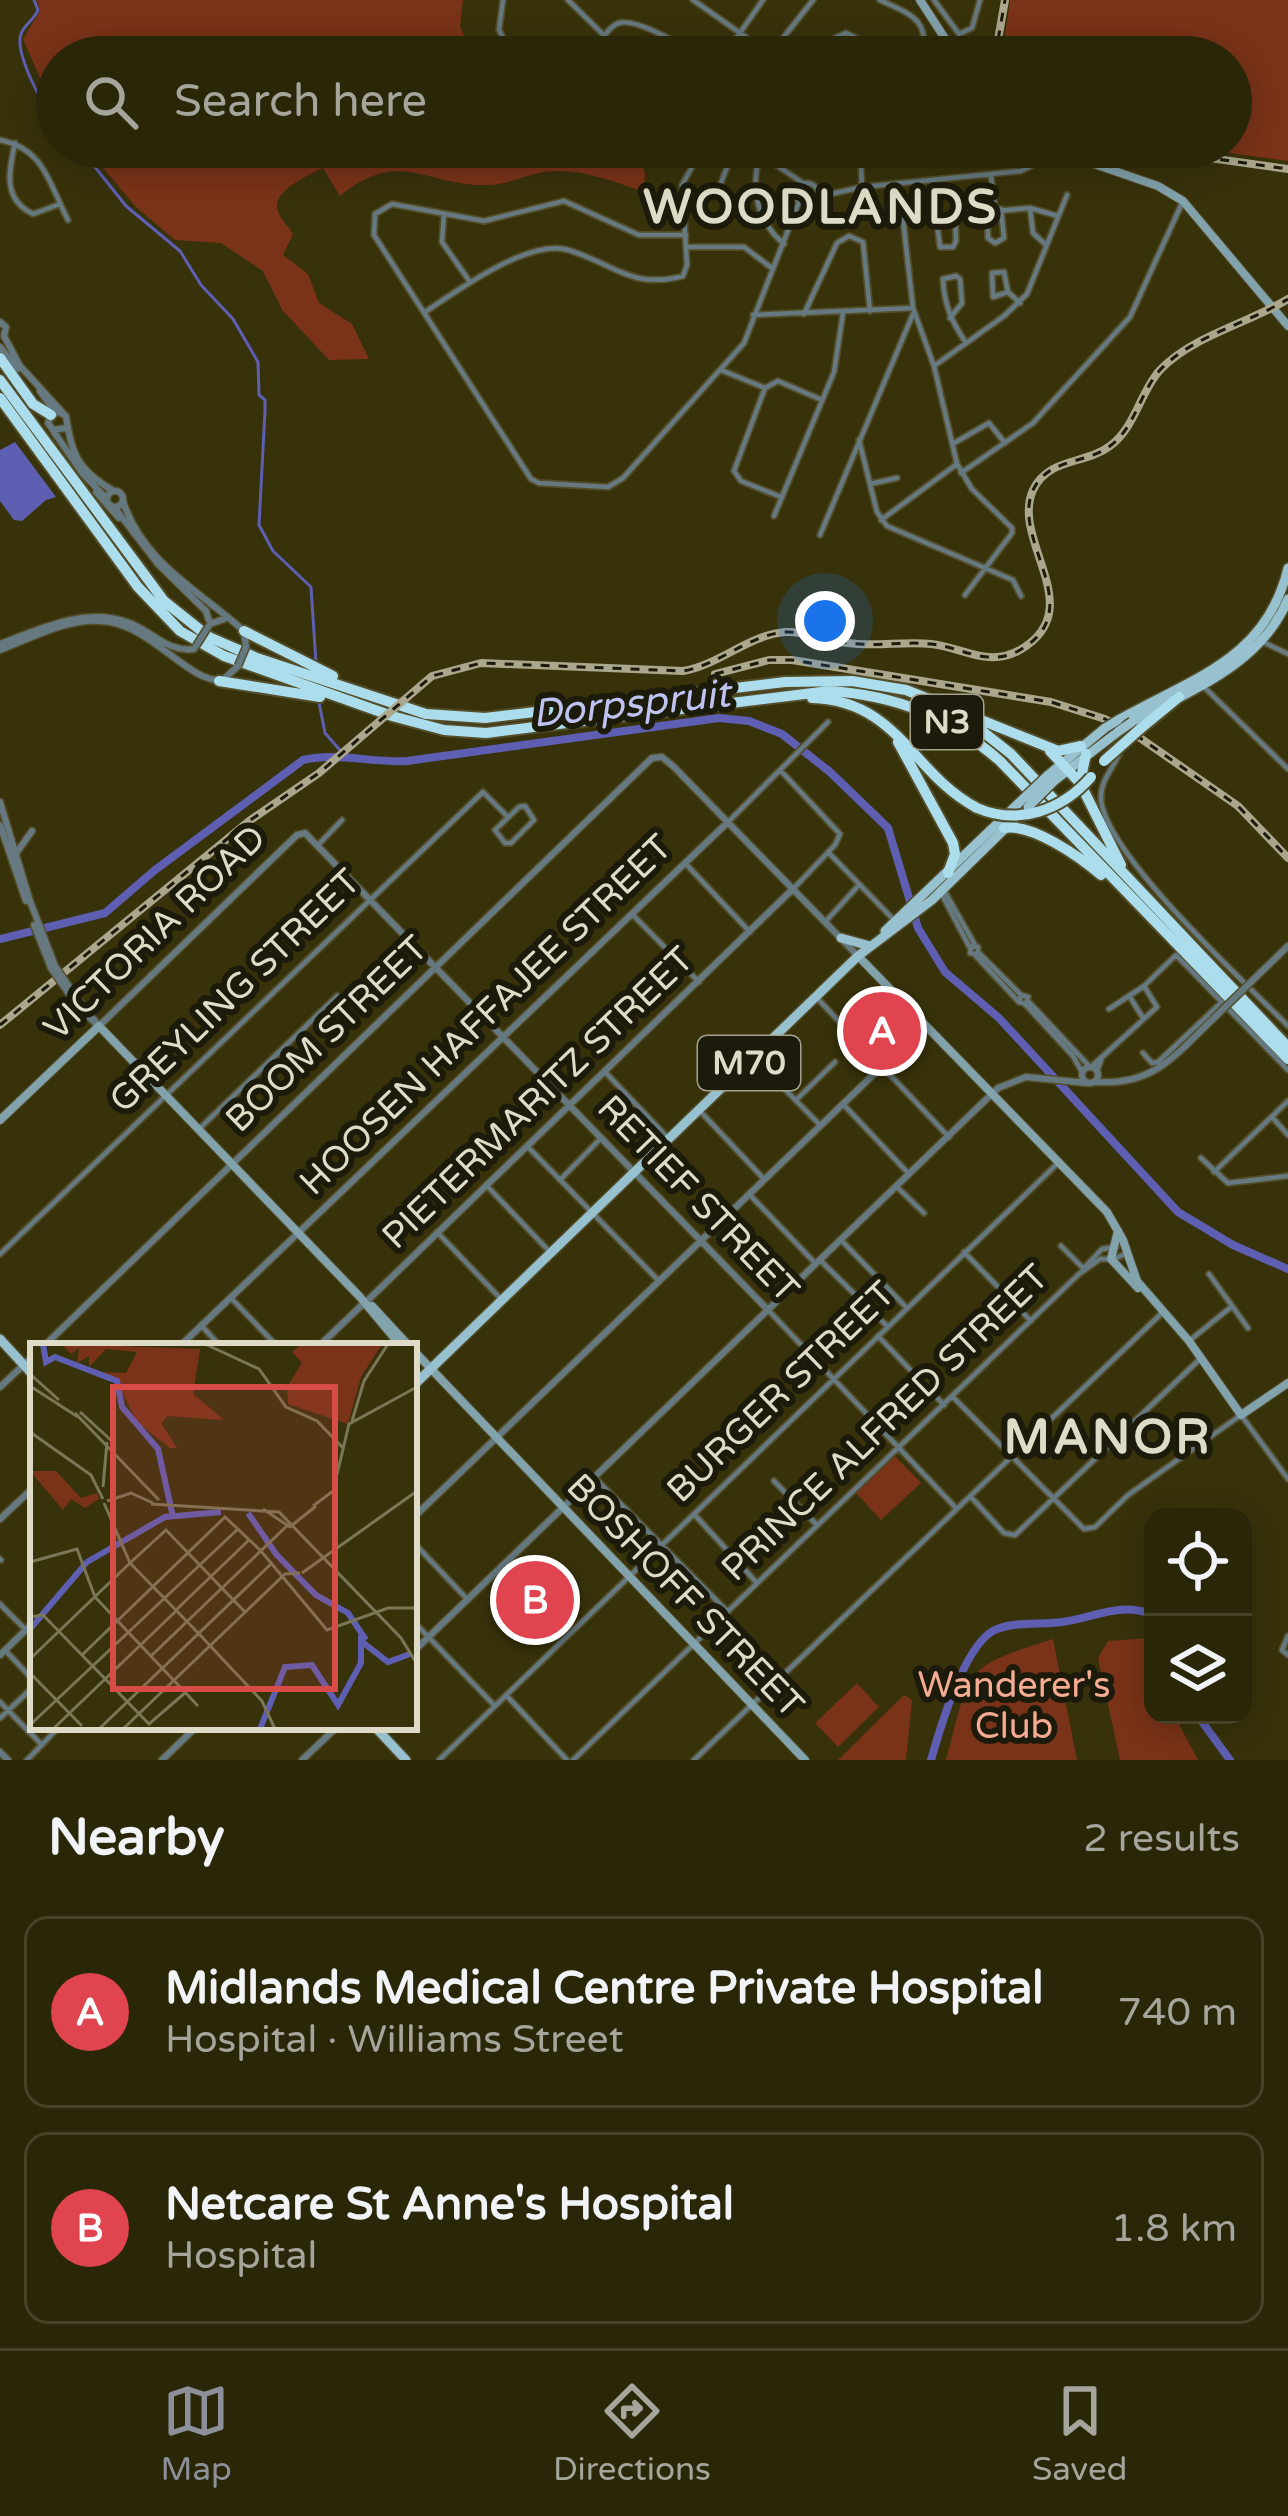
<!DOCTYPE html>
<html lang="en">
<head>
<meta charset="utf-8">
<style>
  :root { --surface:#2a2608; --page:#322e12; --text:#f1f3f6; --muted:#a5a59c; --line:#464329; --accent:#8c9099 }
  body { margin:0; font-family:"Varela Round",sans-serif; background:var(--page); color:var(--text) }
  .controls { position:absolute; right:36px; bottom:36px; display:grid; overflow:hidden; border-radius:24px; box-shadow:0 6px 30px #0003 }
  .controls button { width:108px; height:108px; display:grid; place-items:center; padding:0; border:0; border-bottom:3px solid var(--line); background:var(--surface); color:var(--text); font:60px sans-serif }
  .you { position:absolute; left:825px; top:621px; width:42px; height:42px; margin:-30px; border:9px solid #fff; border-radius:50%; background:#1a73e8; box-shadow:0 0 0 18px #1a73e833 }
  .badge { display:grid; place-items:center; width:78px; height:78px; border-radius:50%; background:var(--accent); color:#fff; font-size:39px; font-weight:700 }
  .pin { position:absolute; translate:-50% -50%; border:6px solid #fff; box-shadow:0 3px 12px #0006 }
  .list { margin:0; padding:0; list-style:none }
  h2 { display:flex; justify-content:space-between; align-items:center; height:156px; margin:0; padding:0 48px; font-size:51px }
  h2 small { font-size:39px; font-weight:400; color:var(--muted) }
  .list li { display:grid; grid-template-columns:78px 1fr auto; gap:36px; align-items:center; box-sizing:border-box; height:192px; margin:0 24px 24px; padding:0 24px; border:3px solid var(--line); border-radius:24px }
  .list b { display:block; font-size:45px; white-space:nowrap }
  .list p { margin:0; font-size:39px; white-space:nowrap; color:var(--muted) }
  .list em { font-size:39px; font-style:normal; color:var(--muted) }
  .icon { flex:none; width:66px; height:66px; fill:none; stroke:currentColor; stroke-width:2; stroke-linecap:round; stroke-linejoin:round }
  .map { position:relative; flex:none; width:1288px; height:1760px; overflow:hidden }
  .search { position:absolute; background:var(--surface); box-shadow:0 6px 30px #0003; left:36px; right:36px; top:36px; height:132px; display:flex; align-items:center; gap:30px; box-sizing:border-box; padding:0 42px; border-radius:66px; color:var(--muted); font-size:45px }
  .sheet { height:588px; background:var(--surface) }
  nav { display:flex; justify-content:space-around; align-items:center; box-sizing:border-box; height:168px; border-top:3px solid var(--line); background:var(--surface); font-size:33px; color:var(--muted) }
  nav a { display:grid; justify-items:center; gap:6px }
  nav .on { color:var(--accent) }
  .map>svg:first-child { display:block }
  .green { fill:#7a3318 }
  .water { fill:#5e5fb3 }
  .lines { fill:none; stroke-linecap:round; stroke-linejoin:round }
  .stream { stroke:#5e5fb3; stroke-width:3 }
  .river { stroke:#5e5fb3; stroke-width:8 }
  .minor-casing { stroke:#534d29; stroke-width:8 }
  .tertiary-casing { stroke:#534d29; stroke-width:9 }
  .secondary-casing { stroke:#534d29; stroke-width:10 }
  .primary-casing { stroke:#534d29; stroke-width:12 }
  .motorway-casing { stroke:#534d29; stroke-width:14 }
  .minor { stroke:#667980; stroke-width:4.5 }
  .tertiary { stroke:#667980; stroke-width:6 }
  .secondary { stroke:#82a2ac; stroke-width:8 }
  .primary { stroke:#97c1ce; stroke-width:9 }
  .motorway { stroke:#abdded; stroke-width:10 }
  .rail-casing { stroke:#aba78d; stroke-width:8 }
  .rail { stroke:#1c1a0a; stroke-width:3; stroke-dasharray:9; stroke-linecap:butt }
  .tertiary-bridge-casing { stroke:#534d29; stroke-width:9; stroke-linecap:butt }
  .primary-bridge-casing { stroke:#534d29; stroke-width:12; stroke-linecap:butt }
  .motorway-bridge-casing { stroke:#534d29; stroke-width:14; stroke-linecap:butt }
  .tertiary-bridge { stroke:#667980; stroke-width:6 }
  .primary-bridge { stroke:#97c1ce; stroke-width:9 }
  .motorway-bridge { stroke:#abdded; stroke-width:10 }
  .labels { text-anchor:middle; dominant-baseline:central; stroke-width:12; stroke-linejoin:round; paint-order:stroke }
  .shield { fill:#1c1a0a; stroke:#a4a18e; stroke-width:3 }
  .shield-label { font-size:33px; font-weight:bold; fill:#dedbc6 }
  .street-label { font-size:36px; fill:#dedbc6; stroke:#1c1a0a }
  .park-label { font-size:36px; fill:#f6ac92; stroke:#1c1a0a }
  .water-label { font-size:39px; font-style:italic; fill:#bfc3f1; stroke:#1c1a0a }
  .district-label { font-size:48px; font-weight:bold; letter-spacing:3px; fill:#dedbc6; stroke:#1c1a0a }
  .inset-river { fill:none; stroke:#5e5fb3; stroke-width:6 }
  .inset-road { fill:none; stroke:#7a7656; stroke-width:3 }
  .view { fill:#d84c48; fill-opacity:0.15; stroke:#d84c48; stroke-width:6 }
  .inset-edge { fill:none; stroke:#dedbc6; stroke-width:6 }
</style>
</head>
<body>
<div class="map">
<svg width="1288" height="1760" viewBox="0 0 1288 1760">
  <rect width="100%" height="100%" fill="#38320b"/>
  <path class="green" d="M37,0H463L460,26L473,57H57V117L23,39L40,11Z
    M1010,0H1288V161L1187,147H1231V57H1002Z
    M85,147H613L641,162L645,174L644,192C612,181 579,167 544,172C526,175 509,184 490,185C428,188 400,146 340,196L323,168C309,175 275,189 277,208C278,217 289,226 293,234L283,255L308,274L319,303L352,324L369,359L329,360L283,311L263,271L221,243L175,240L136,207Z
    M895,1456L921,1483L881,1520L856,1493Z
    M1150,1638L1153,1715H1174L1198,1760H1120L1098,1658L1108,1641Z
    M1053,1639L1077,1760H946C971,1669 960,1668 1053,1639Z
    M857,1683L879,1707L838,1747L815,1723Z
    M904,1695L912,1700L906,1760H838Z"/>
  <path class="water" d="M15,442L56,497L46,500L22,521L14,520L0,501V450Z"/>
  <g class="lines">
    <path class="stream" d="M34,0L38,10C34,20 24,25 21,34C14,52 44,110 57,124
      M79,147L126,206L180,251L201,285L233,319L258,362L259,395L265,400V411L259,525L273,551L311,587L316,663
      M319,702L325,733L346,757"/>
    <path class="river" d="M0,939L105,913L155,870L303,760C338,752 372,763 407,761L719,718L749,721L782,734L830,772L888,828L918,928L945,972L999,1018L1178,1212L1233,1245L1288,1269
      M1197,1715L1230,1760
      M931,1760C940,1728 965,1641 997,1629C1017,1621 1041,1625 1062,1622C1094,1618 1121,1601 1153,1615"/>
    <g class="minor-casing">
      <path id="minor" d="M503,0L499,30L513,57
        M568,0L626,57
        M693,0L770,54
        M880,0C911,15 928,17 924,57
        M934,0L959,34L972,28L980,0
        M604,36C607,32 614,24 619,23C637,18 684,46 699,57
        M723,57L763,0
        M768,57L813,0
        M821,57L835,38L846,33L875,47L879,57
        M0,140C45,149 49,184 68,220
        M15,143C9,171 2,199 33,214L60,204
        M676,147L694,160
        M749,147L803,183
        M760,155C750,189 757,221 784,244
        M991,175L995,210
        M796 194a11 11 0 1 1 22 0a11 11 0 1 1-22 0Z
        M899,184L913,308L934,366L957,464L972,489L1012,528V533L965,595
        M862,187L861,165L866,147
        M682,194L705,196L719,188L735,147
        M817,197L862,187L1021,171L1033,165L1045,147
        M1030,208L1033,233L1045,244
        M987,211L988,238L995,243L1004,238L1001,209
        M444,214L442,242L470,282
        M936,216L940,247H953L956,241L955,214
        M903,220L1030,208L1058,216
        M686,235H639L564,201L484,221L392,204L375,214L374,235L531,479L539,483L608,487L623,478L744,343L799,202
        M687,247H744L773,269
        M1008,292L1004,272L992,273L993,297L1008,292L1020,303
        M425,312C457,291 529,238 568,250C613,263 631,290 683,276L687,265L682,185L703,147
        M804,314L837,243L849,236L863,242L870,311
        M753,315L913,308
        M950,318L962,303L960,279L956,276L943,279C944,305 952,322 966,343
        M934,366L1004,316L1027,294L1067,195
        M721,370L765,388L778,381L822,400
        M765,388L734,471L741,481L781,497
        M859,440L877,512L887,526L1013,580L1021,596
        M954,443L989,423L1005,443
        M961,473L1033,423L1130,317L1183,201
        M870,484L897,478
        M774,516L834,372L843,313
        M881,520L957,464
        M820,535L913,314
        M1263,642L1288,654
        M1203,686L1288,769
        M1119,754C1114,767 1101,780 1101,796C1099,849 1247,984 1288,1026
        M781,771L840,834L835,845L795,887
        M525,806L534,820L511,843H505L495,830L519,807Z
        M729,821L828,722
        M318,845L342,820
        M828,852L894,920
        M685,863L750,932
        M945,892L975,945
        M942,895L970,948
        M632,914L699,982
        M826,921L859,885
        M972,946L978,947V954L970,953Z
        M979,953L1021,995
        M975,955L1018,1001
        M1021,995L1028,997L1026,1004L1019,1002Z
        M1130,997L1143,1018
        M817,998L949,1137
        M1028,1001L1090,1067
        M1025,1004L1073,1056L1082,1072
        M1109,1009L1144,986L1176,955L1288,1070
        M1143,1053L1152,1063L1158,1062L1222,1002
        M754,1058L820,1125
        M1091,1067L1157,1007L1144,986
        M1097,1071L1101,1060
        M606,1073L670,1140
        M796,1100L835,1062
        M843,1104L909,1174
        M700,1111L764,1179
        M1272,1117L1288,1135
        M198,1130L337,996
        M529,1148L659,1281
        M1201,1158L1228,1183L1288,1176
        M1214,1172L1288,1101
        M560,1180L601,1138
        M487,1186L549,1251
        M898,1188L924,1213
        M749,1194L816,1264
        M437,1232L500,1298
        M842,1241L905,1306
        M1061,1246L1083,1268
        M964,1252L1031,1321
        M0,1254L483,792L508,817
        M821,1261L887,1326
        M1083,1269L1102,1249L1116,1247
        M1209,1274L1248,1328
        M231,1298L277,1346
        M770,1312L956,1508
        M201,1325L220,1346
        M878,1336L944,1405
        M1189,1341L1231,1307
        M953,1397L1084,1529L1095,1527L1128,1495L1241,1415L1288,1479
        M595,1478L726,1610
        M774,1481L817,1525
        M971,1497L1004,1533L1015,1535L1201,1358
        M694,1514L757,1583
        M414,1543L468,1600
        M0,1559L1,1560
        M0,1604L26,1630
        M414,1622L495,1706
        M1288,1636L1282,1650L1288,1655
        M5,1650L33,1680
        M506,1695L567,1760
        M0,1702L42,1745
        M0,1718L33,1687
        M27,1760L59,1727
        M439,1760L1058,1163
        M573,1760L1079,1274L1100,1259H1114L1127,1253
        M694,1760L1163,1312"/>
    </g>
    <g class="tertiary-casing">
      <path id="tertiary" d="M0,322L6,327L4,336L20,366L63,413
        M0,347L18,369
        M40,391L55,412
        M66,428L53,430L48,423L51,415L59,412L66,416C71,453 78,471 114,491
        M54,432L83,474L107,499
        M107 499a8 8 0 1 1 16 0a8 8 0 1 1-16 0Z
        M96,492L119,518
        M123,501C142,562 201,592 244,631L246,647
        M114,507L158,564L206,611L210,624L224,619
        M0,644C40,629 84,607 127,622C151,630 167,653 194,649
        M0,650C31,638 66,619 100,621C150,622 188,684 223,680L238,666
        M0,802L30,901L55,966
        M0,825L26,901
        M17,852L32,831
        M34,925L51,968
        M1255,978L1288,946
        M79,1001L99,1026
        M76,1004L98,1026
        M99,1026L297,835L305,833L769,1311
        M1082 1075a8 8 0 1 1 16 0a8 8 0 1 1-16 0Z
        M1095,1082C1154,1086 1174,1056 1213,1019
        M367,1301L794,888
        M44,1346L652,758L662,757L674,767L858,956
        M180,1346L728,822
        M319,1346L363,1304
        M0,1387L33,1356
        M414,1517L925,1025
        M0,1519L33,1488
        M414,1651L998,1088L1026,1077L1087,1083
        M0,1655L33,1623
        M0,1752L8,1760
        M162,1760L196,1727
        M302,1760L337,1727"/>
    </g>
    <g class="secondary-casing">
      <path id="secondary" d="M920,0L957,57
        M1045,147L1158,186L1183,201L1288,326
        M1037,160L1063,156
        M858,956L1107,1212L1123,1240L1137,1281L1189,1341L1241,1415L1288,1383
        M0,1120L99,1026L360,1297L401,1346
        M1118,1231L1111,1259L1138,1288
        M372,1306L409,1346
        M414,1351L805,1760"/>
    </g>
    <g class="primary-casing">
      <path id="primary" d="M1118,720C1192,678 1266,660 1288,568
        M1132,722C1191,690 1261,665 1288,599
        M1047,776L1105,728
        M1054,781L1119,731
        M885,931L1023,799
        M841,938L870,946
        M0,1339L33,1375
        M414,1385L858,956L932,900L1020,814
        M375,1727L406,1760"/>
    </g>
    <g class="motorway-casing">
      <path id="motorway" d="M0,358L33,404L51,415
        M0,380L164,601L209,637L257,658L426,714L485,718L785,682L852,681L906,690L1058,751L1081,746
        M0,398L138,587L180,631L224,656L392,716L444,730L486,733L829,691C896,695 950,717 1000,761L1288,1059
        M244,631L333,676
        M219,681L320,697
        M812,698C899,701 911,773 977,808
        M967,719L1011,754L1288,1047
        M1140,729L1179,697
        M898,742L953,843L955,854L948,873
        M1050,751L1080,783
        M1086,754L1080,783L1121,865
        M1004,828C1032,823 1080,857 1101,875"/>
    </g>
    <use href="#minor" class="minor"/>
    <use href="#tertiary" class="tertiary"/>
    <use href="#secondary" class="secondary"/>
    <use href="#primary" class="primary"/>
    <use href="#motorway" class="motorway"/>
    <g class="rail-casing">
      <path id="rail" d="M995,57L1005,0
        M1131,147L1288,169
        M715,674L769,660H792L1051,702L1105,719L1130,731L1238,806L1288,858
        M0,1025L249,821L319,773L432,676L481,663L683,671C719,665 749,635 785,632C806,631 828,641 848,643C875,647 904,641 931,644C962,647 988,668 1020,650C1091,609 1010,541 1033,490C1049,457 1085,465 1110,446C1135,428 1140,392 1160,370C1192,336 1249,323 1288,299"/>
    </g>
    <use href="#rail" class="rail"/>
    <g class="tertiary-bridge-casing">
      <path id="tertiary-bridge" d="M196,646L210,624
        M238,666L246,647
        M55,966L79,1001
        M51,968L76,1004
        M1213,1019L1255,978"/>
    </g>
    <g class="primary-bridge-casing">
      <path id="primary-bridge" d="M1105,728L1118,720
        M1119,731L1132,722
        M1023,799L1047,776
        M1028,807L1054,781"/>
    </g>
    <g class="motorway-bridge-casing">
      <path id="motorway-bridge" d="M1104,761L1140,729
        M977,808C1019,826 1062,810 1091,777"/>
    </g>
    <use href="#tertiary-bridge" class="tertiary-bridge"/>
    <use href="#primary-bridge" class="primary-bridge"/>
    <use href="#motorway-bridge" class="motorway-bridge"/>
  </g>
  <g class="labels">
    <g class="shield">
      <rect x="911" y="695" width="72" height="54" rx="9"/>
      <rect x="698" y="1036" width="102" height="54" rx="9"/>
    </g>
    <g class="shield-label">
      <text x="947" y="722">N3</text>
      <text x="749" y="1063">M70</text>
    </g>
    <g class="street-label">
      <text transform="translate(155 933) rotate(-44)">VICTORIA ROAD</text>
      <text transform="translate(235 991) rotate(-44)">GREYLING STREET</text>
      <text transform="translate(486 1015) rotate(-44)">HOOSEN HAFFAJEE STREET</text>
      <text transform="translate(327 1034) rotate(-44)">BOOM STREET</text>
      <text transform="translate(538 1098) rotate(-44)">PIETERMARITZ STREET</text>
      <text transform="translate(698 1199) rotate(46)">RETIEF STREET</text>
      <text transform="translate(781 1392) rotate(-44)">BURGER STREET</text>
      <text transform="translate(885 1423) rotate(-44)">PRINCE ALFRED STREET</text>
      <text transform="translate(685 1596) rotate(46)">BOSHOFF STREET</text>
    </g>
    <g class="park-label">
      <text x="1014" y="1685">Wanderer's<tspan x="1014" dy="41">Club</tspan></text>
    </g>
    <g class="water-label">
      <text transform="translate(631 704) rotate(-6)">Dorpspruit</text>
    </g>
    <g class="district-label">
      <text x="821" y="208">WOODLANDS</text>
      <text x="1108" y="1438">MANOR</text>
    </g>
  </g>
  <g transform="translate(30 1343)">
    <rect width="387" height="387" fill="#38320b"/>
    <path d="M32,1L170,6L163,51L194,77L138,73L131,80L147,105H140L107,79L87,38L72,29L96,30L107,9L76,6L59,24V13L47,20L49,5L41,11ZM271,1H352L331,34L318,81L258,61L257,44L272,20L262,9ZM0,128H26L51,155L67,150L69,156L55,165L41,156L33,167Z" fill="#7a3318"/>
    <path class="inset-river" d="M13,1L16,19L25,14L87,38L92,64L128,106L143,174M218,170L246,211L286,252L318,270L336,297M57,219L135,174L191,169M0,286L57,219M230,386L255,324L282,322L308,362L331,320V298L358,319L380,311"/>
    <path class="inset-road" d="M175,1L229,26L256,64L287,78L314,106M0,31L29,57M0,43L48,74M50,69L83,99M45,70L129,157M322,78L334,38L358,1M0,89L61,132L73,156M73,144L77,99M77,158L101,150L123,160M74,160L100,220M121,161L249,169L371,295L387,321M283,163L303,148L319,81L387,44M233,166L260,184L286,163M231,208L297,287L358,265H387M0,219L47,206L65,254L168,363M100,220L136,187L215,269M272,230L387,148M146,267L220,196M0,274L13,272L119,381L156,349M170,292L232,358L245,386M52,312L195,174L230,207M121,313L260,180M0,316L100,220L174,296M0,330L52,383M0,382L209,185M23,386L146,268M69,386L242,220M93,386L255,231L270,230"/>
    <path class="view" d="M83,44H305V346H83Z"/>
    <rect width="387" height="387" class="inset-edge"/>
  </g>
</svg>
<div class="controls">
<button><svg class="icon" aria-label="locate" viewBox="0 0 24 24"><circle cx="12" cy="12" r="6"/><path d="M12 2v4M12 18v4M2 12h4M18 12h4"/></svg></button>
<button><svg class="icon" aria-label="layers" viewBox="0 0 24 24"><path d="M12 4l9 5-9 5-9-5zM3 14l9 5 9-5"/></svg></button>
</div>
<div class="you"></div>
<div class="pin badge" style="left:882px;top:1031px;background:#e0444e">A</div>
<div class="pin badge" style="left:535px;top:1600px;background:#e0444e">B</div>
<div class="search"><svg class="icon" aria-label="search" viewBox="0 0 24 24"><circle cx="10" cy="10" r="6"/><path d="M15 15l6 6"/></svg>Search here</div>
</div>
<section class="sheet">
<h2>Nearby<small>2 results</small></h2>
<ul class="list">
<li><span class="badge" style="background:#e0444e">A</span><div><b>Midlands Medical Centre Private Hospital</b><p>Hospital · Williams Street</p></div><em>740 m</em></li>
<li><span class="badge" style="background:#e0444e">B</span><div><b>Netcare St Anne's Hospital</b><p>Hospital</p></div><em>1.8 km</em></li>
</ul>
</section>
<nav>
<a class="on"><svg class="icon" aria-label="map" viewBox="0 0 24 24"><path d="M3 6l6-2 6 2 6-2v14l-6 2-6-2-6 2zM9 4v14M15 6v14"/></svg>Map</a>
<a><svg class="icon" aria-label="directions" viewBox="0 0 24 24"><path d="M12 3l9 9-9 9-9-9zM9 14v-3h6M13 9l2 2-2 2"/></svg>Directions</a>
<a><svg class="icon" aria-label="saved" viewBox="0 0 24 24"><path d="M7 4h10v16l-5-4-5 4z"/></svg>Saved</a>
</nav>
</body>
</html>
